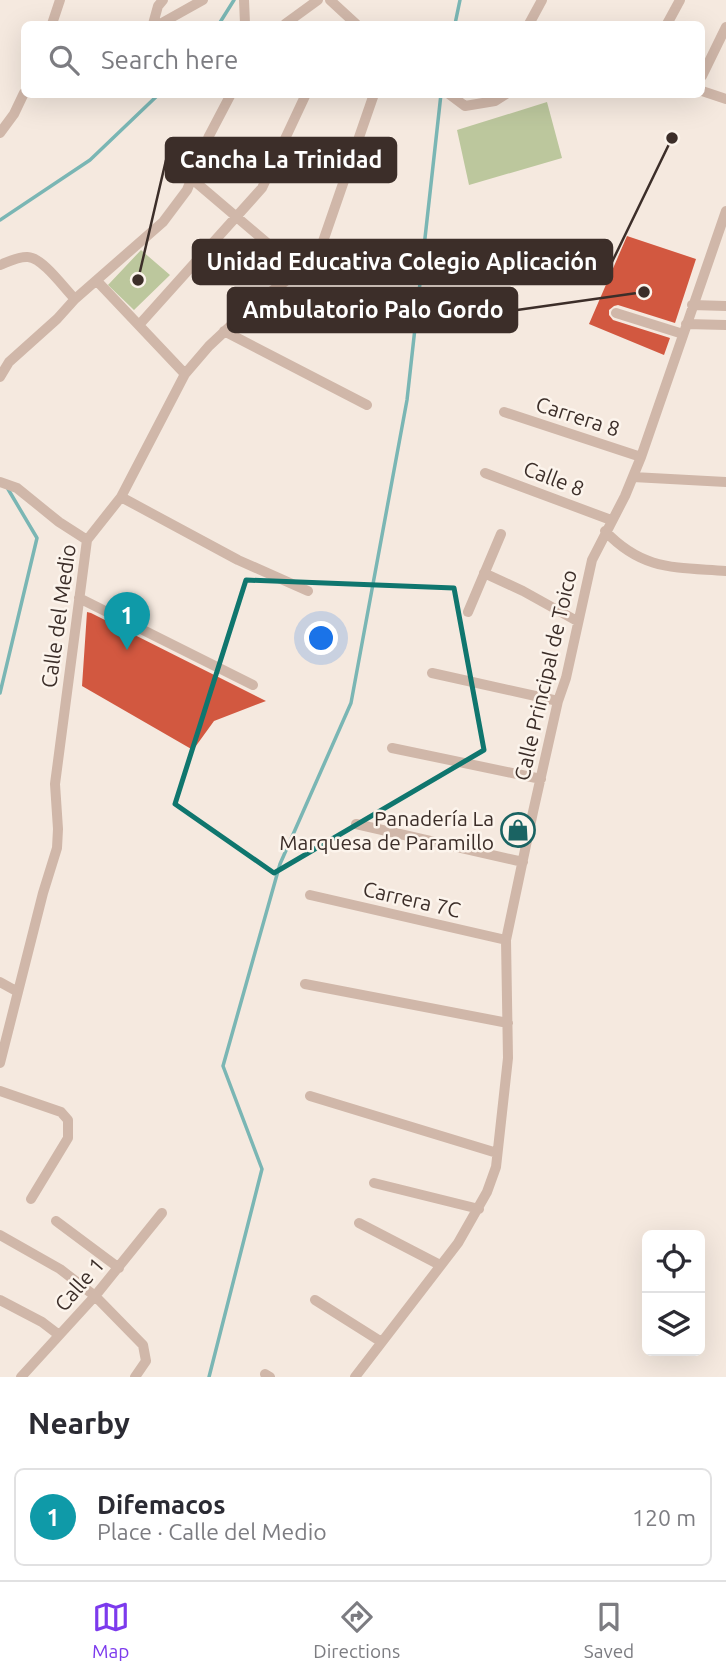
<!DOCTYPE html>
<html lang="en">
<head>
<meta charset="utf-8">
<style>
  :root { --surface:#fff; --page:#f7f7f7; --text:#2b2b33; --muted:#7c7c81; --line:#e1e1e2; --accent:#7c3aed }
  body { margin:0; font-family:Ubuntu,sans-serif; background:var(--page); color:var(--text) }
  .controls { position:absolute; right:21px; bottom:21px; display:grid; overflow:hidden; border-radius:10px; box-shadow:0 7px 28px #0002 }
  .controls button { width:63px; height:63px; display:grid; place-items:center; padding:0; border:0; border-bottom:2px solid var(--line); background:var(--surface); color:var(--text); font:35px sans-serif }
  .you { position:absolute; left:322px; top:639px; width:24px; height:24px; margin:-18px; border:5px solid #fff; border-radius:50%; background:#1a73e8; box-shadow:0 0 0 10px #1a73e833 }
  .badge { display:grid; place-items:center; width:46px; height:46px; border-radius:50%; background:var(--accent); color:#fff; font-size:23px; font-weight:700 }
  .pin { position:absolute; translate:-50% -58px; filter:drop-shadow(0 2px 4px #0008) }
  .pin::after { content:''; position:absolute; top:37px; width:24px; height:21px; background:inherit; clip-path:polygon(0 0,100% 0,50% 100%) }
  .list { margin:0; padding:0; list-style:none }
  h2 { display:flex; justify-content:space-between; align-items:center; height:91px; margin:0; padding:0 28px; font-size:30px }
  h2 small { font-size:23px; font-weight:400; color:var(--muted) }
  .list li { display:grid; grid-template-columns:46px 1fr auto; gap:21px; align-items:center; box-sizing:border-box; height:98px; margin:0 14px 14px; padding:0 14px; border:2px solid var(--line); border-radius:10px }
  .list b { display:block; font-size:26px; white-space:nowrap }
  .list p { margin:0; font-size:23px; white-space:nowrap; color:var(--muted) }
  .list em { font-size:23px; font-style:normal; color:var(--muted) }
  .icon { flex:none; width:38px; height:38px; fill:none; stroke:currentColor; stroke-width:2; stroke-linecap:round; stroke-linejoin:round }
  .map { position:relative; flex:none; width:726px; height:1377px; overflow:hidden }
  .search { position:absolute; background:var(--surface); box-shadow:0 7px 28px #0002; left:21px; right:21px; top:21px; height:77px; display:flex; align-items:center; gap:18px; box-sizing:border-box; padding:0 24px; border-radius:10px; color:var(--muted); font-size:26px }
  .sheet { height:203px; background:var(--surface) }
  nav { display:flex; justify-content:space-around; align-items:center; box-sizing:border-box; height:98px; border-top:2px solid var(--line); background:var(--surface); font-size:19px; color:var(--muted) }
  nav a { display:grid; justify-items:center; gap:4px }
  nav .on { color:var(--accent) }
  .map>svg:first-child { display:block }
  .park { fill:#bcc79d }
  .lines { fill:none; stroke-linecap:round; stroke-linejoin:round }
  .stream { stroke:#7ab6b4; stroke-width:3.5 }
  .building { fill:#d25840 }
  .minor { stroke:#d0b7a9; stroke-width:10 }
  .marked { fill:none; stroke:#0f766e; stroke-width:5; stroke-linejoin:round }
  .labels { text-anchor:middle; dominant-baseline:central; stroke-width:5; stroke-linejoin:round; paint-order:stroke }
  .street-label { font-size:21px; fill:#3c2e29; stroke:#fcf4ec }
  .poi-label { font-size:21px; fill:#3c2e29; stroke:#fcf4ec; text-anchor:end }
  .leader { fill:none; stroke:#3c2e29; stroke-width:2.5 }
  .callout-dot { fill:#3c2e29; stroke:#fcf4ec; stroke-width:2.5 }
  .callout { fill:#3c2e29; stroke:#3c2e29; stroke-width:2.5 }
  .callout-label { font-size:23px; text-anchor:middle; font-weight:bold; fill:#fff }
</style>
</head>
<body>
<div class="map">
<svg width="726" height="1377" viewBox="0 0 726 1377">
  <rect width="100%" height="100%" fill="#f5e9df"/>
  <path class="park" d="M547,102L562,158L469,185L457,130Z
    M141,250L170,275L134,310L108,285Z"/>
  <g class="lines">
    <path class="stream" d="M219,24L234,0
      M455,24L460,0
      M0,220L90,160L159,94
      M0,693L37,538L8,489
      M209,1377L262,1169L223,1066L280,864L351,703L407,400L441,94"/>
  </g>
  <path class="building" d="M627,236L696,259L675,323L618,305L614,306L609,310V315L613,320L670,338L664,355L589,324Z
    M87,612L91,613L266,701L214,721L193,750L82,686Z"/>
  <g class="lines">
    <path class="minor" d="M244,0L245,24
      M330,0L356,24
      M52,24L60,0
      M153,24L158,6L163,0
      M160,24L203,0
      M285,24L318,0
      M529,24L542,0
      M667,24L680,0
      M702,76L726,27
      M702,91L726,99
      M449,94L465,106L495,101L506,94
      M0,133L14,114L24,93
      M192,179L300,271
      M0,265C8,262 19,256 28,257C43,258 64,288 75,299
      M97,281L185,374
      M692,305L726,306
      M616,313L683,334
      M686,324L726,325
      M139,325L262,188L306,94
      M224,331L367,405
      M0,377L9,362L57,319L75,299L163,222L187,190L209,136L231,94
      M504,412L641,457
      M485,473L611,520
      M633,477L726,482
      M0,482L17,488L59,522L87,540
      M121,497L238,560L308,591
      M605,531C643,571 675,567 726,571
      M484,573L523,591L577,621
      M79,598L253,685
      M468,612L501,534
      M432,673L558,701
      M392,748L541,779
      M356,824L523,862
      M310,895L506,940
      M0,982L18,992
      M305,984L508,1023
      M0,1063L43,893L57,848L58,829L55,784L87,540L121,497L185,374L209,346L255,303L300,271L319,253L374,94
      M0,1091L61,1112L68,1120V1138L31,1199
      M310,1096L497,1153
      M374,1183L479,1209
      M56,1221L119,1268
      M359,1223L440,1265
      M0,1235L60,1269L95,1296L143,1345L146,1361L135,1377
      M0,1300L42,1322L59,1335
      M315,1300L380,1341
      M265,1374L270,1377
      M21,1377L95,1296L162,1213
      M355,1377L458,1243L487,1192L496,1167L508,1058L506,940L533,812L558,701L566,678L592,560L625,496L641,457L726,211"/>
  </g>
  <path class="marked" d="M246,580L454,588L484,750L274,873L175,804Z"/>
  <defs>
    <g id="shop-ring" transform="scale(1.75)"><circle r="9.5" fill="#fcf4ec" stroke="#1a6362" stroke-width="1.5"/><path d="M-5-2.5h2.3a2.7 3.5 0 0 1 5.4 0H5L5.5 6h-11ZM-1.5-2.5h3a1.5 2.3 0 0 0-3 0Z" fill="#1a6362"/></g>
  </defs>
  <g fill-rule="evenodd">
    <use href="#shop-ring" x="518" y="830"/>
  </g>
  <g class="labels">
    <g class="street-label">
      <text transform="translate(578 416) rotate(18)">Carrera 8</text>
      <text transform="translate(554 478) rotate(21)">Calle 8</text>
      <text transform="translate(58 616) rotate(-82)">Calle del Medio</text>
      <text transform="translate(545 675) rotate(-77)">Calle Principal de Toico</text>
      <text transform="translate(412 899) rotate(13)">Carrera 7C</text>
      <text transform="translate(79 1284) rotate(-49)">Calle 1</text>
    </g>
    <g class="poi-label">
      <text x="494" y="818">Panadería La<tspan x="494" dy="24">Marquesa de Paramillo</tspan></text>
    </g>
  </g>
  <path class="leader" d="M138 280L166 160M672 138L612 262M644 292L517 310"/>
  <g class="callout-dot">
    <circle cx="138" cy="280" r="7"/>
    <circle cx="672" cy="138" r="7"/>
    <circle cx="644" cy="292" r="7"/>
  </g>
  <g class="callout">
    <rect x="166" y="138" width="230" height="44" rx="7"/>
    <rect x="193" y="240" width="419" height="44" rx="7"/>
    <rect x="228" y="288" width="289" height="44" rx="7"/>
  </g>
  <g class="callout-label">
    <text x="281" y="168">Cancha La Trinidad</text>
    <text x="402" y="270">Unidad Educativa Colegio Aplicación</text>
    <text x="373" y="318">Ambulatorio Palo Gordo</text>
  </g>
</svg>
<div class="controls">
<button><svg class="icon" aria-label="locate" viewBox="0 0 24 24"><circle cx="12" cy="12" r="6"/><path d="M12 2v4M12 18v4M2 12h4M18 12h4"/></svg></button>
<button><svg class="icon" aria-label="layers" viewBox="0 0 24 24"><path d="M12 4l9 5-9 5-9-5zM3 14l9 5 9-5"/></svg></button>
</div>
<div class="you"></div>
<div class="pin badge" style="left:127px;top:650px;background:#0f9aa8">1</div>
<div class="search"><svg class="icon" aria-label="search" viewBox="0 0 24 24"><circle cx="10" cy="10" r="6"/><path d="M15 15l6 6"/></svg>Search here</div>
</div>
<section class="sheet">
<h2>Nearby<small></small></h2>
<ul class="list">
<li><span class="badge" style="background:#0f9aa8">1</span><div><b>Difemacos</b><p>Place · Calle del Medio</p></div><em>120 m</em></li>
</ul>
</section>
<nav>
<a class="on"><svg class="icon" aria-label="map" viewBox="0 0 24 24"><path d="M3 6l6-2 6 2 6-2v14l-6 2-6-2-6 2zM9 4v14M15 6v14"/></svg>Map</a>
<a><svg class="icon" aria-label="directions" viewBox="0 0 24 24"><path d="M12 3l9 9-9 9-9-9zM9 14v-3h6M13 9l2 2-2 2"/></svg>Directions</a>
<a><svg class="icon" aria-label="saved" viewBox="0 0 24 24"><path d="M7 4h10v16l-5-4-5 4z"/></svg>Saved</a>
</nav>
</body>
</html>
